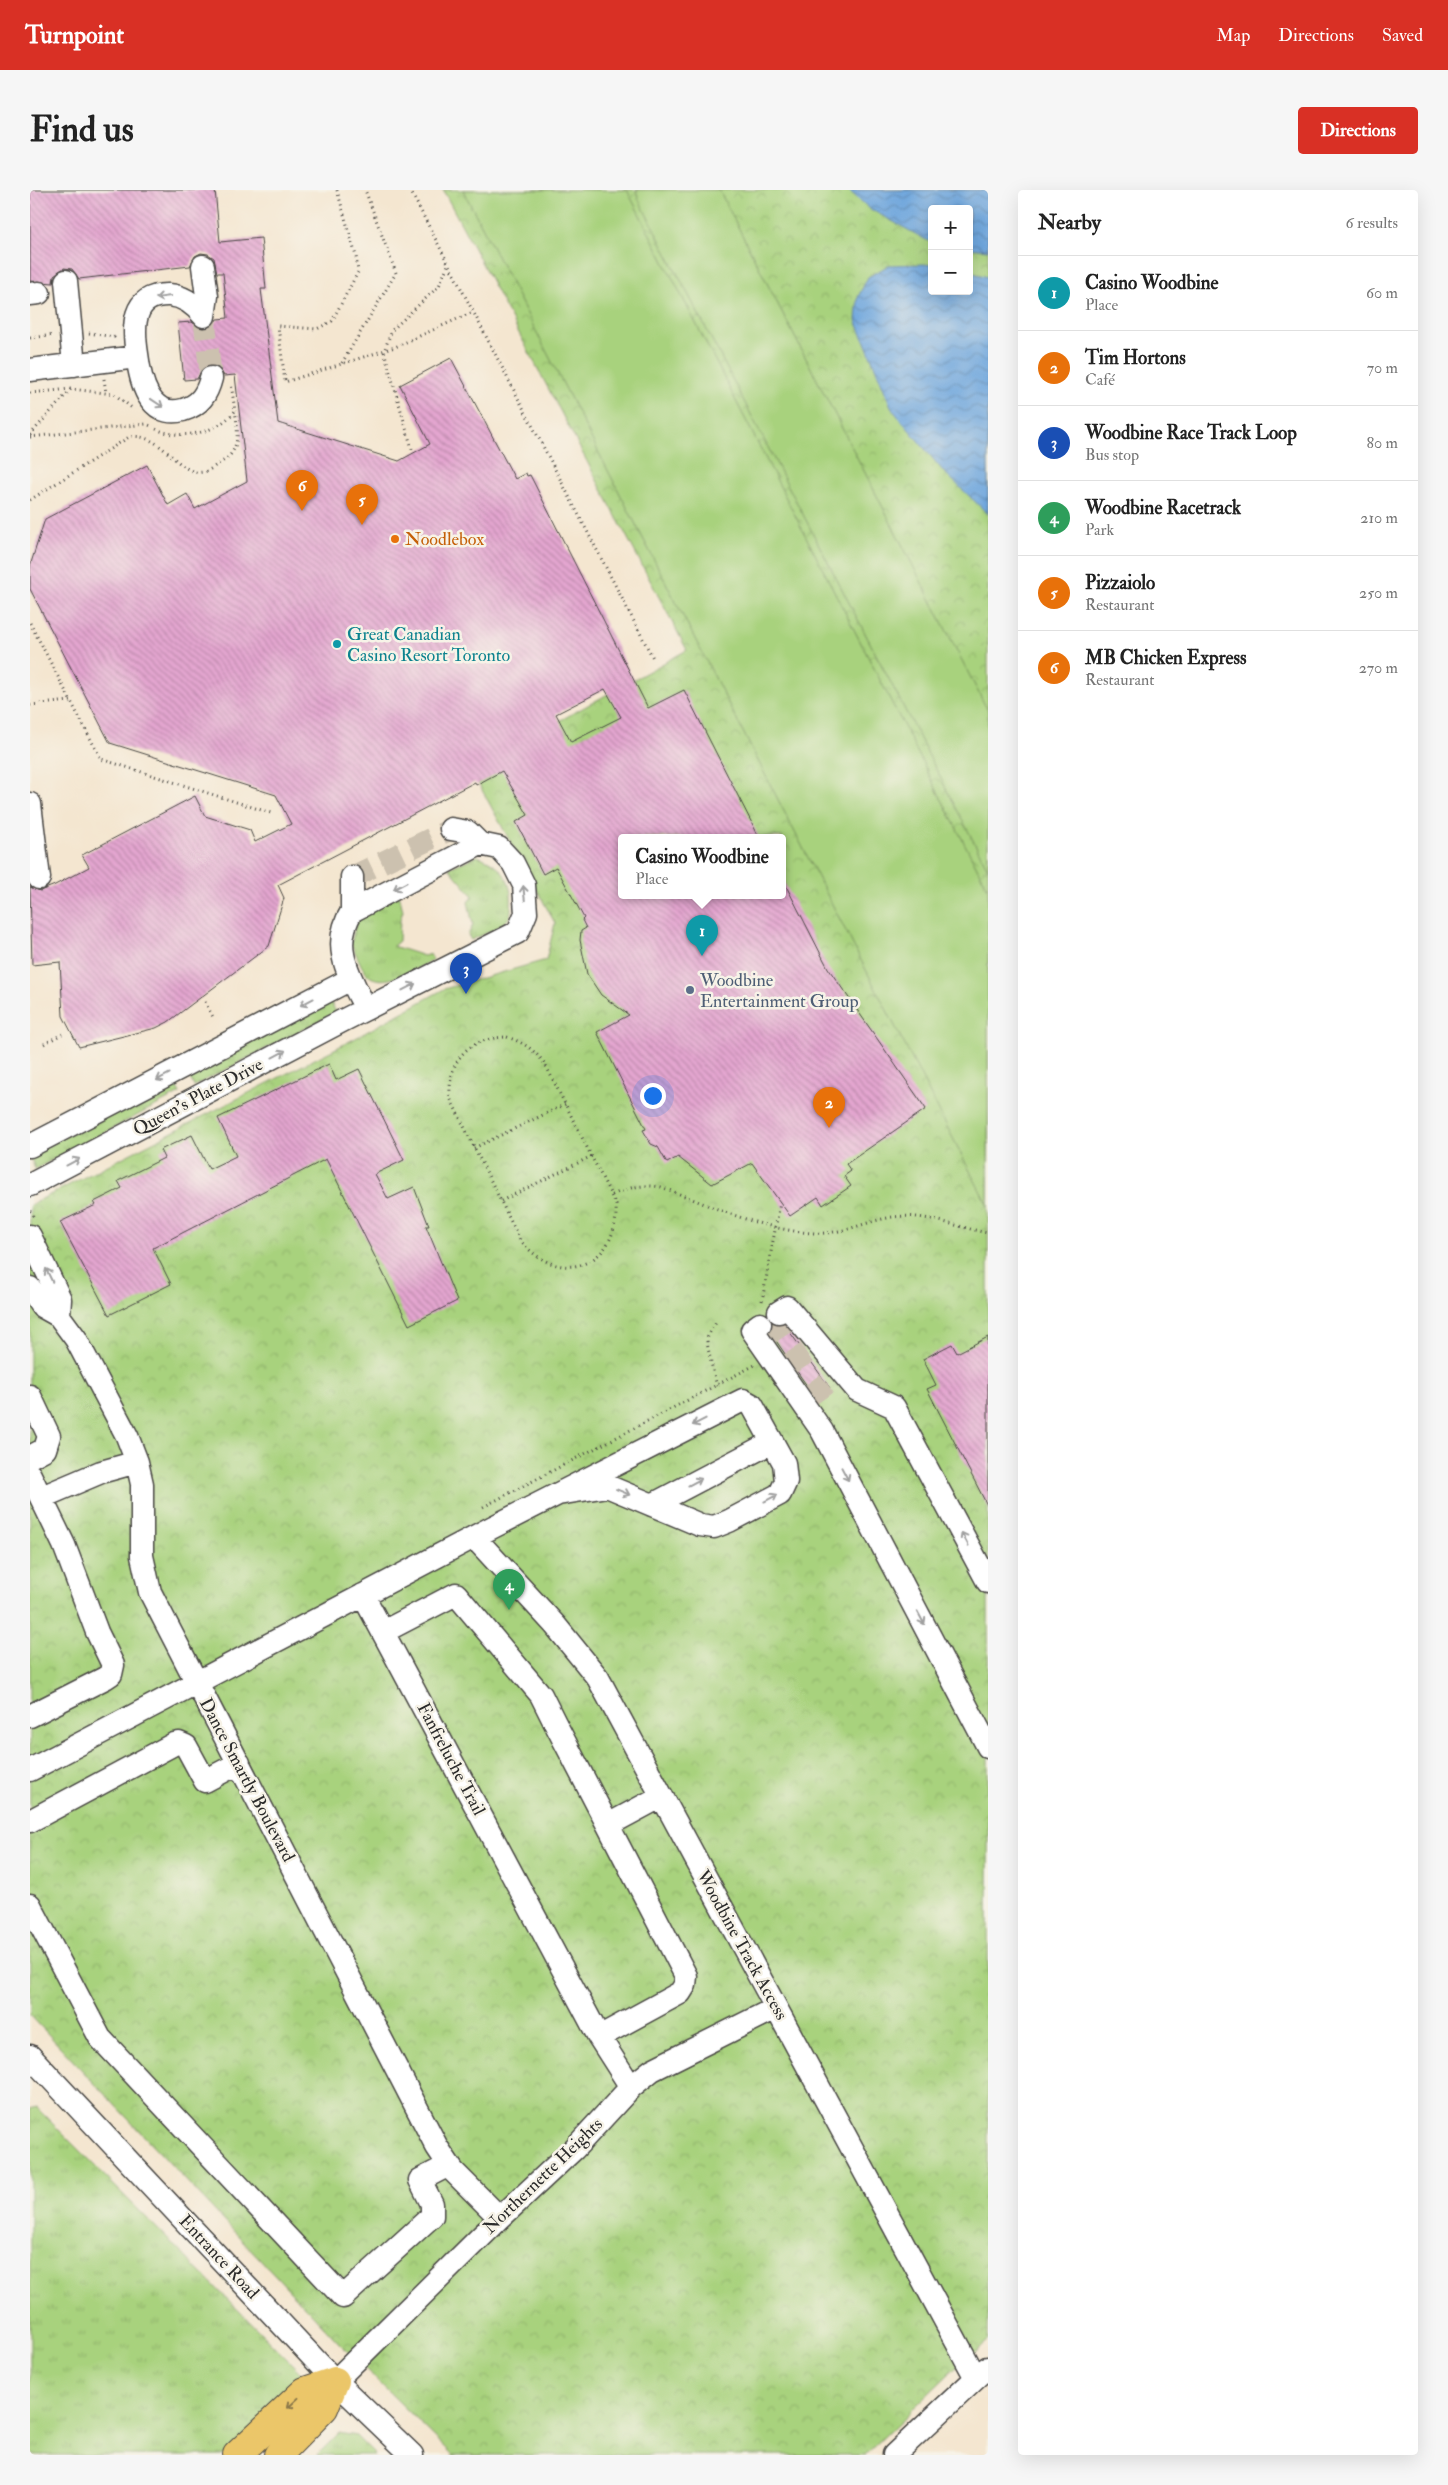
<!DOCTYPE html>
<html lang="en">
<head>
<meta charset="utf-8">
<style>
  :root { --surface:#fff; --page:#f6f6f6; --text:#222; --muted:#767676; --line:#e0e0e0; --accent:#d93025 }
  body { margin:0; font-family:"IM FELL Double Pica",serif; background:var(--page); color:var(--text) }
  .controls { position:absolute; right:15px; top:15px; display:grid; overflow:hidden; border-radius:5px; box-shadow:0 5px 20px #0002 }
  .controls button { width:45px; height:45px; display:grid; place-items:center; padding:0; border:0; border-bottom:1px solid var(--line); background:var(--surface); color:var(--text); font:25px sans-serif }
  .you { position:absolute; left:622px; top:905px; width:18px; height:18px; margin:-12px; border:4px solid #fff; border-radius:50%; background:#1a73e8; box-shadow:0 0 0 8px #1a73e833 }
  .badge { display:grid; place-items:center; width:32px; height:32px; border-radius:50%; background:var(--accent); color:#fff; font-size:16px; font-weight:700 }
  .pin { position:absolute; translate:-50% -41px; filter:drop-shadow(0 1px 2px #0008) }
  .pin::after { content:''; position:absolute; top:26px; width:18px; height:15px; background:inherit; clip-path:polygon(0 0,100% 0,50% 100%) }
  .popup { position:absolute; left:588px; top:644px; width:168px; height:65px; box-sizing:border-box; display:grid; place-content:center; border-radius:5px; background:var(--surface); filter:drop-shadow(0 1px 4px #0005); font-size:16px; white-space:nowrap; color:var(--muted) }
  .popup b { font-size:19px; color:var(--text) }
  .popup::after { content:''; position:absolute; left:50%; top:100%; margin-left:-10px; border:10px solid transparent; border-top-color:var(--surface) }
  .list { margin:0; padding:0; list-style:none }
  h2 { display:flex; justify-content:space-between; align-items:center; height:65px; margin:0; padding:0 20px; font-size:21px }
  h2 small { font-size:16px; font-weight:400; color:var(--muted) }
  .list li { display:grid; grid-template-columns:32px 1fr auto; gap:15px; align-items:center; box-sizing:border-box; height:75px; padding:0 20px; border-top:1px solid var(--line) }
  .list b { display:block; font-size:19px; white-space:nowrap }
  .list p { margin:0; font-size:16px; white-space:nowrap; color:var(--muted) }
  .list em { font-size:16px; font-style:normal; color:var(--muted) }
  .map { position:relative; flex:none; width:958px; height:2265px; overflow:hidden; border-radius:5px }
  header { display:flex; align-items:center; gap:30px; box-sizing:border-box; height:70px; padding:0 25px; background:var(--accent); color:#fff }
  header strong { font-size:24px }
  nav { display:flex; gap:28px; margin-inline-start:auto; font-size:18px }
  .intro { display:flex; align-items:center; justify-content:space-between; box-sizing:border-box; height:120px; padding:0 30px }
  h1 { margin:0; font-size:35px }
  .button { padding:12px 22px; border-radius:5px; background:var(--accent); color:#fff; font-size:18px; font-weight:700 }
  main { display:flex; gap:30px; padding:0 30px }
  aside { flex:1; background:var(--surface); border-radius:5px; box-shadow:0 5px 20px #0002 }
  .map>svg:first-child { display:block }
  .grass { fill:url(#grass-tufts); stroke:#6a7e54 }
  .park { fill:url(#park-crowns); stroke:#6a7e54; fill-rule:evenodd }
  .garden { fill:#a8d27d; stroke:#6a7e54 }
  .water { fill:url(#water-waves); stroke:#4c6884 }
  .building { fill:url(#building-back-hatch); fill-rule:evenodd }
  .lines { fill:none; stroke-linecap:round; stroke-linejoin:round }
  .minor-tunnel { stroke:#ccc1af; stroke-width:22; stroke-dasharray:22 11; stroke-linecap:butt }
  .minor-casing { stroke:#494744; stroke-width:25 }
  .major-casing { stroke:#494744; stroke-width:30 }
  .path { stroke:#494744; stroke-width:3; stroke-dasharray:1 4; stroke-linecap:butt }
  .minor { stroke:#fff; stroke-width:22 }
  .major { stroke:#ebc669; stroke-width:28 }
  .oneway { stroke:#a0a0a0 }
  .oneway2 { stroke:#8b784a }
  .food-dot { fill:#e8710a; stroke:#f7f3e8; stroke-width:2 }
  .culture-dot { fill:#0f9aa8; stroke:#f7f3e8; stroke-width:2 }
  .service-dot { fill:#5c6f8a; stroke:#f7f3e8; stroke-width:2 }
  .labels { text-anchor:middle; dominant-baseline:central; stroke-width:5; stroke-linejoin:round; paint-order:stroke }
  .food-label { font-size:18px; fill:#c56008; stroke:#f7f3e8; text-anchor:start }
  .culture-label { font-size:18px; fill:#0d838f; stroke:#f7f3e8; text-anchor:start }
  .service-label { font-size:18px; fill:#4e5e75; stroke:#f7f3e8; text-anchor:start }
  .street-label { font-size:18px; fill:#2b2b2b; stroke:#f7f3e8 }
</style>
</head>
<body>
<header>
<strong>Turnpoint</strong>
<nav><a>Map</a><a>Directions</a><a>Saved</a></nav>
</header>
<div class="intro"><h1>Find us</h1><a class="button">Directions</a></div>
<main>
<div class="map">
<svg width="958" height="2265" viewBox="0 0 958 2265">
  <defs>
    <pattern id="grass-tufts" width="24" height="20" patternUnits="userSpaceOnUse" patternTransform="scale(1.25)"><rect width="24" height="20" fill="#a8d27d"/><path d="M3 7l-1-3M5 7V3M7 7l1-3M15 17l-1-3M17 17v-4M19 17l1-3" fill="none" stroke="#91b46c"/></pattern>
    <pattern id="park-crowns" width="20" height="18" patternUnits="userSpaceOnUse" patternTransform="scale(1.25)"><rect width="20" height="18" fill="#a8d27d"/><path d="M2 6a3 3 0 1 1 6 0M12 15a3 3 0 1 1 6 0" fill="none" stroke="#91b46c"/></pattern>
    <pattern id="water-waves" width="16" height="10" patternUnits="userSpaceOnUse" patternTransform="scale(1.25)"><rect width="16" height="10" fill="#6ea6dd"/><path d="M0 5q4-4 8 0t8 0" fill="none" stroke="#5b87b3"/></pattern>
    <pattern id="building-back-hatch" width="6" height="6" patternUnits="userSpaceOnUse" patternTransform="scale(1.25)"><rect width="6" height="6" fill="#e4a6d0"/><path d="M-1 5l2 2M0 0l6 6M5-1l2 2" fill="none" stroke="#b987a9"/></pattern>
  </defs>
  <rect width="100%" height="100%" fill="#f7f3e8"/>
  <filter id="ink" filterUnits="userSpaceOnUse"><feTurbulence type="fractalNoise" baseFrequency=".02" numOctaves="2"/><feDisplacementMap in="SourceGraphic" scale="10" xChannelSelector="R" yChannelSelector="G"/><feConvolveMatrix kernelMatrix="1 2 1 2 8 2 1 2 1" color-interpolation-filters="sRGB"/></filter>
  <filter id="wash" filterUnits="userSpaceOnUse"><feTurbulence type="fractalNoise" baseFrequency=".0096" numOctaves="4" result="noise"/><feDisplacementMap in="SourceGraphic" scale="20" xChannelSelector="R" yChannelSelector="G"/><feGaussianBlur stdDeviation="1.12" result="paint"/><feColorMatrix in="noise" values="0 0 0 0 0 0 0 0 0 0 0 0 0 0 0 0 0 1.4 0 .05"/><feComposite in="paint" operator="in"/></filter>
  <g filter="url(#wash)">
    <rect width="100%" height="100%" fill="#f4e6d0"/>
    <path class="grass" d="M447,666C470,673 483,690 481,715C481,720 481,725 478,729C470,739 451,745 441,750L438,745L443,735L438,712L443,706L419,678Z
      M369,704L373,721L370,730L369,751L363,756L394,766L400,764L403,770C388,778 351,801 336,783C330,775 326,763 321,754L327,729Z
      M299,809L306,822L164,896L157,883Z
      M143,890L150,903L5,979L0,965Z
      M7,1918L273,2185L275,2206L214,2265H0V1920Z
      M309,2243L326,2246L345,2265H287Z"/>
    <path class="park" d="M413,0H958V2151L922,2181L835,2265H423L313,2157L0,1825V1015L322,850L414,799L516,770L525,733L441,580L657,460ZM902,19H939V101H902ZM592,647H752V705H592Z"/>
    <path class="garden" d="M433,0H597L958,699V1016Z
      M606,0H689L958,521V679L609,10Z"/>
    <path class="water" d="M818,0H958V60L939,58V19H902V53L840,19Z
      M894,74L902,75V101H939V82L958,87V324L913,281L862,219L826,130L828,107L838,87L859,75Z"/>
    <g id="blocks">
      <path class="building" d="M0,0H185L190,52L231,48L236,99H231L248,233L369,271L400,254L370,195L421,168L485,289L496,283L497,286L500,285L618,518L654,500L729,647H592V705H752V688L798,778L896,919L816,974L821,981L814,986L821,996L793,1015L788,1007L760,1026L722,973L682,994L648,967L637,973L628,957L621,954L613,940L616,939L567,842L599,825L571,805L557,784L550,750L551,741L556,738L552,730L554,728L526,677L513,684L486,632L498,625L472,581L446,595L445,592L248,695L254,708L239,756L138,832L126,838L49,857L33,826L30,772L2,775L0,697L10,701L25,695L59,677L52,665L165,606L175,626L220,640L225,652L261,634L246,605L80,553L0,399V376L15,329L117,275L138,315L157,304L165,319L217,291L205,185L194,186L190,179L178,175L172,179L167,189L154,190L148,133L162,132L169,138L176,139L183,136L187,129L198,128L193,83H187L184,68L178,64L171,63L165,66L160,76L49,89L42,79L34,78L24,85L23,93L0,91ZM575,499L591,527L541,552L526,524Z
        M299,874L306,890L329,879L374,970L345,984L358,1009L384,997L399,1036H396L427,1111L379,1135L296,969L123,1058L141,1094L79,1125L30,1032L66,1015L64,1012L92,998L88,991L134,968L130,960L162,945L179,979L206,966L188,928Z
        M743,1134H754L800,1198L786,1209L740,1142Z
        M958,1147V1317L897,1199L906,1195L893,1169L922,1154L927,1163Z"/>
    </g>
  </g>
  <g filter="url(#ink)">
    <use href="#blocks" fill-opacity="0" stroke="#494744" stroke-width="1"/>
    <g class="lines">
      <path class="minor-tunnel" d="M174,126L181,188
        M322,687L421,639
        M737,1145L756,1132
        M758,1175L777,1163
        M779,1206L797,1193"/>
      <g class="minor-casing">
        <path id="minor" d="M173,76L177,106L174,126
          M36,91L44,175
          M0,104L9,103
          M174,126C165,115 154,106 139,105C101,104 103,138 107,164C110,189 118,229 153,220C170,215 177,204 181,188
          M0,180L107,167
          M0,614L9,688
          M421,639L438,642L450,654
          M322,721V687
          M0,956L321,789
          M0,995L312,831L488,742L496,723L494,695L483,673L469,658L450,654L322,721C300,756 319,785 336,819
          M0,1046L30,1109L29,1126
          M0,1098L13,1117L29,1126L46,1149L97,1246L107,1272L112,1294V1366L120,1402L407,1957L423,1981L470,2028
          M749,1122L757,1117L827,1200L864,1217L958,1392
          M730,1134L722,1140L792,1241L958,1557
          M0,1206L19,1246L15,1259L0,1267
          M0,1285L34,1355L67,1442L83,1475L81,1484L75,1488L0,1526
          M12,1307L71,1282L107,1272
          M622,1315L742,1252
          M444,1347L525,1435L568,1488L946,2188
          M333,1405L569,1847L601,1897
          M353,1442L426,1404L511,1505L525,1533L656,1786L655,1795L650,1803L569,1847
          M0,1580L463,1337L707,1213L713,1210L722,1215L754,1273L756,1291L750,1304L699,1331L684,1337L670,1335L577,1296L528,1304
          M0,1631L144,1554L149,1553L156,1556L175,1591L209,1573
          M578,1635L632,1606
          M0,1715L70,1848L313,2107L402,2026V2014L390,1990L419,1975
          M0,1866L305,2191L382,2265
          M305,2191L470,2028L544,1959L601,1897L622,1880L746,1818
          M864,2265L957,2178"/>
      </g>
      <g class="major-casing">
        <path id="major" d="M207,2265L275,2201L305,2191
          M248,2265L294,2218L305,2191"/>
      </g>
      <path class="path" d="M307,0L326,66L328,82L302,131L287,139L248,136L255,192L365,157L443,122
        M380,0L624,470
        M59,143L84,147L86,143
        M0,148L24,145
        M312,173L366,83L335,0
        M74,189L76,203
        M0,203L41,199L84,204L102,218
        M126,239C152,251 187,243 205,221L201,193
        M0,245L41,199
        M0,247L116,234L121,236
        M382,259L354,161L362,140L409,96L418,75
        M0,310L99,247C132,241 149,287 173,282C180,281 187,274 193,271C211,260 208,238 205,221
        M0,433L71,569L244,624
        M0,515L41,511
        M175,812L184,829
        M477,847C495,853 504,860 515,874L586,1015C589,1077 529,1098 490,1050L420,908C418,869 438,848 477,847Z
        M14,854L32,844
        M444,958L536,914
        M582,1005C600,997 612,994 631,997C680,1015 730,1040 783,1043C810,1045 832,1033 857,1028C890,1021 926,1037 958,1043
        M471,1011L562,966
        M0,1021L5,1028
        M732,1111L750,1013
        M687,1196C685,1189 676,1153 677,1149C679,1143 683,1137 687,1131
        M453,1317L725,1175"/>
      <use href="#minor" class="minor"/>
      <use href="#major" class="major"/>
    </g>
    <defs><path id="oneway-shaft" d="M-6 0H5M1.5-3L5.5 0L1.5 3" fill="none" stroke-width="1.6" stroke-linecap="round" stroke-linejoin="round" transform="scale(1.25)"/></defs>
    <g class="oneway">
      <use href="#oneway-shaft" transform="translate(133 107) rotate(172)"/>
      <use href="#oneway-shaft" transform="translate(127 213) rotate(34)"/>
      <use href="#oneway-shaft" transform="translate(370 696) rotate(152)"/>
      <use href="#oneway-shaft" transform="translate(494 703) rotate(-96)"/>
      <use href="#oneway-shaft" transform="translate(379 797) rotate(-27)"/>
      <use href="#oneway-shaft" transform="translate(277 812) rotate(152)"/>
      <use href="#oneway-shaft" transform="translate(249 864) rotate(-28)"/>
      <use href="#oneway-shaft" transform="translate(133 887) rotate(152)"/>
      <use href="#oneway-shaft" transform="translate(43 972) rotate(-28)"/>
      <use href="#oneway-shaft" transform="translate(19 1085) rotate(-116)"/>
      <use href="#oneway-shaft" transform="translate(669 1232) rotate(153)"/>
      <use href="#oneway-shaft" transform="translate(815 1284) rotate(62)"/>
      <use href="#oneway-shaft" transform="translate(665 1292) rotate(-28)"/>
      <use href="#oneway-shaft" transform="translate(593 1302) rotate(23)"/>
      <use href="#oneway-shaft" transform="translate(741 1308) rotate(-28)"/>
      <use href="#oneway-shaft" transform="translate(935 1349) rotate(-118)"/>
      <use href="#oneway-shaft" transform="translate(891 1428) rotate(62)"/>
    </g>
    <use class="oneway2" href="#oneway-shaft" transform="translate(263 2213) rotate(137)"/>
  </g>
  <circle class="food-dot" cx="365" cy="349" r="5"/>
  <circle class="culture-dot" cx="307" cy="454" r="5"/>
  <circle class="service-dot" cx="660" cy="800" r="5"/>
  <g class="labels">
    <g class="food-label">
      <text x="375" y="349">Noodlebox</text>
    </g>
    <g class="culture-label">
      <text x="317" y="444">Great Canadian<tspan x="317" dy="21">Casino Resort Toronto</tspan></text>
    </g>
    <g class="service-label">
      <text x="670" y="790">Woodbine<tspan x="670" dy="21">Entertainment Group</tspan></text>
    </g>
    <g class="street-label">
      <text transform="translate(168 907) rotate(-28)">Queen's Plate Drive</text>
      <text transform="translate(421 1569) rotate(62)">Fanfreluche Trail</text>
      <text transform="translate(217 1590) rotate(62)">Dance Smartly Boulevard</text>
      <text transform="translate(712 1755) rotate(61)">Woodbine Track Access</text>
      <text transform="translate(513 1986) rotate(-44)">Northernette Heights</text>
      <text transform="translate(189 2067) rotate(47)">Entrance Road</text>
    </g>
  </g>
</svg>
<div class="controls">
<button>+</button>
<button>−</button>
</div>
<div class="you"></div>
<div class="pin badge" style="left:672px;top:766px;background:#0f9aa8">1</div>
<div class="popup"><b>Casino Woodbine</b>Place</div>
<div class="pin badge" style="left:799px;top:938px;background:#e8710a">2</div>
<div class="pin badge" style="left:436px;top:804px;background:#1a4fb4">3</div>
<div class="pin badge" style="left:479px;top:1420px;background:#2e9e5b">4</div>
<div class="pin badge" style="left:332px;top:335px;background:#e8710a">5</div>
<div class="pin badge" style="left:272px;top:321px;background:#e8710a">6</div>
</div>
<aside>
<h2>Nearby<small>6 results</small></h2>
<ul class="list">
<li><span class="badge" style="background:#0f9aa8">1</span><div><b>Casino Woodbine</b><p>Place</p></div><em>60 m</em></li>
<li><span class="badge" style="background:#e8710a">2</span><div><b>Tim Hortons</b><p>Café</p></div><em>70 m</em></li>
<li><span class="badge" style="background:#1a4fb4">3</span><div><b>Woodbine Race Track Loop</b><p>Bus stop</p></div><em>80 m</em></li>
<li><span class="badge" style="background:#2e9e5b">4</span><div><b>Woodbine Racetrack</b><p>Park</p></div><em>210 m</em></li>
<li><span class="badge" style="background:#e8710a">5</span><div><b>Pizzaiolo</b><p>Restaurant</p></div><em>250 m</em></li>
<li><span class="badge" style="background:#e8710a">6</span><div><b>MB Chicken Express</b><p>Restaurant</p></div><em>270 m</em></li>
</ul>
</aside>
</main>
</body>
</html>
